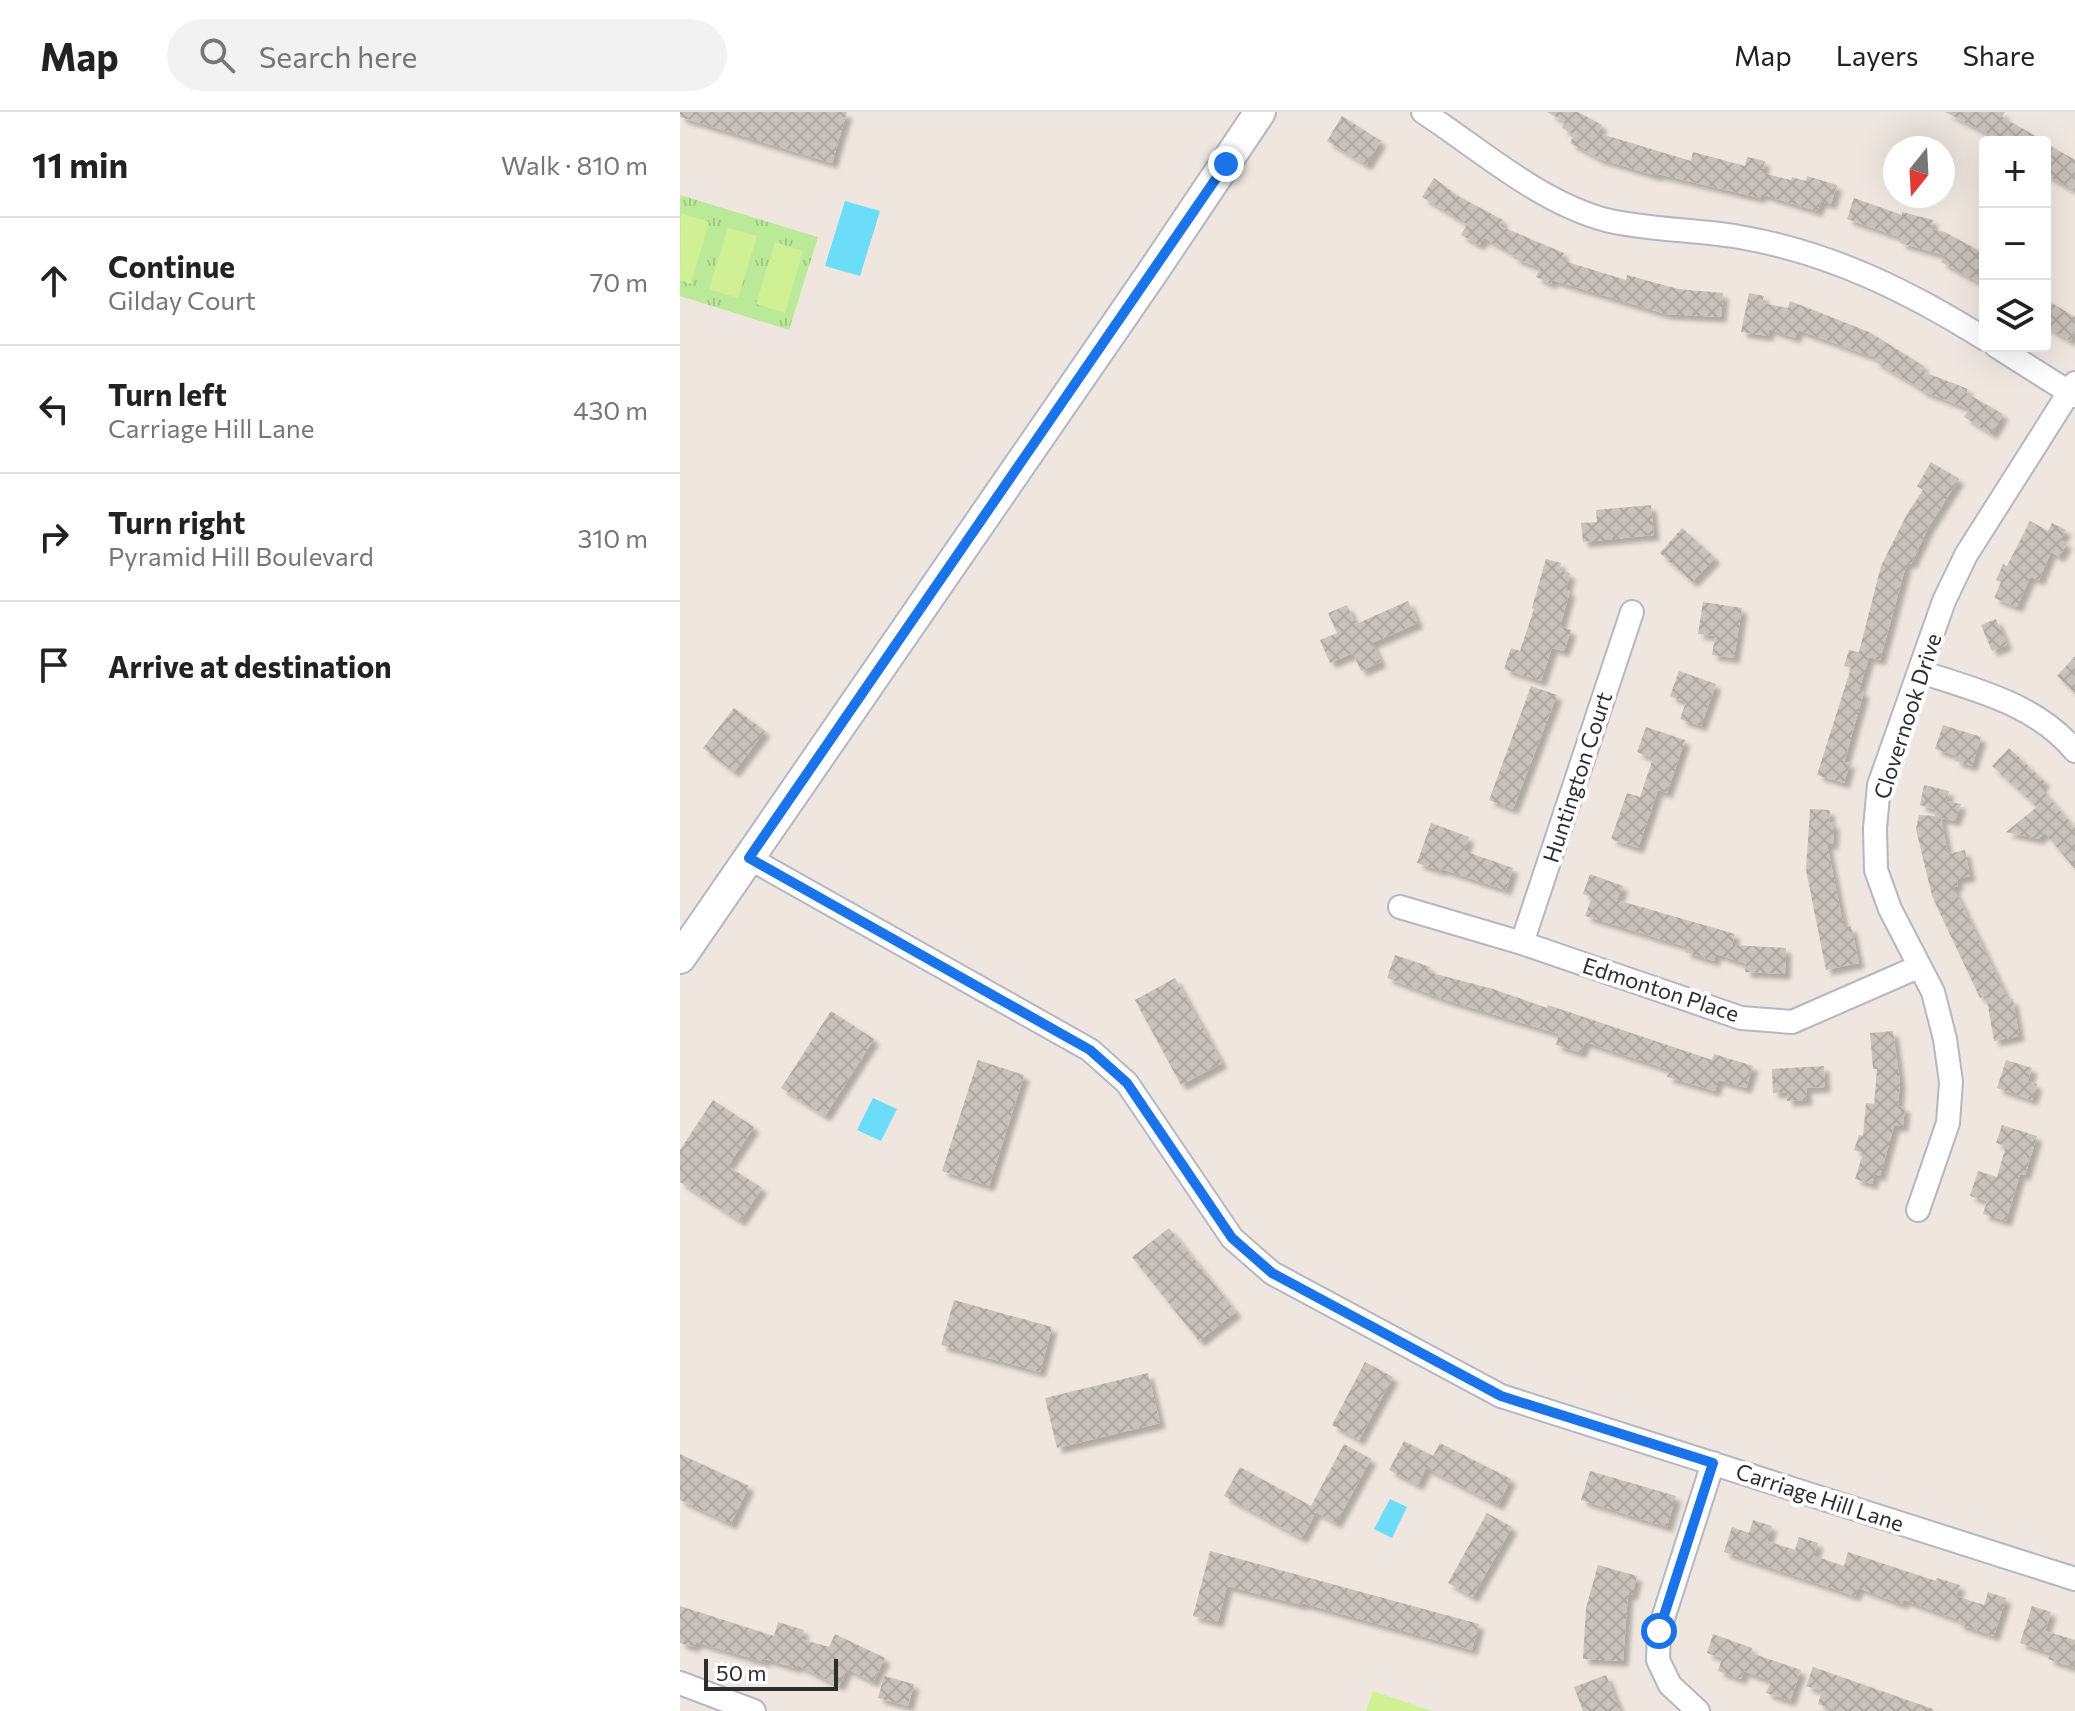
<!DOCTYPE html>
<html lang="en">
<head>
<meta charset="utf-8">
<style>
  :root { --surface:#fff; --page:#f2f2f2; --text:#222; --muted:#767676; --line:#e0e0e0 }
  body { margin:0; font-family:Commissioner,sans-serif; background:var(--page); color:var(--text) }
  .controls { position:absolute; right:24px; top:24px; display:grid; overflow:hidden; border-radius:8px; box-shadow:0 8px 32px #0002 }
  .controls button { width:72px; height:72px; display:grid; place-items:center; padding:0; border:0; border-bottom:2px solid var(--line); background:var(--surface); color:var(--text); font:40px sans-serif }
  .compass { position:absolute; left:1203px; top:24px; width:72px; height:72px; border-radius:50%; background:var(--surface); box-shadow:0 8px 32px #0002; rotate:198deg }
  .scale { position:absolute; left:24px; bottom:20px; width:134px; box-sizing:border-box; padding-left:8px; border:4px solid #2d2d2d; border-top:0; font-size:22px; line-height:28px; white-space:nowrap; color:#2d2d2d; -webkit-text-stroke:6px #fff; paint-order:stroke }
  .stop { position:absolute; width:24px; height:24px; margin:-18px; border:6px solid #1a73e8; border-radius:50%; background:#fff }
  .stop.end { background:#1a73e8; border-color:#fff; box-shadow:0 2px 8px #0008 }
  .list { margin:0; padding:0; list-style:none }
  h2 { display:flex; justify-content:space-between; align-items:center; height:104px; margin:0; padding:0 32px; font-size:34px }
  h2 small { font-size:26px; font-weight:400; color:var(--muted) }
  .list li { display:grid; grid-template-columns:52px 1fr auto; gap:24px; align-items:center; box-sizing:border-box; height:128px; padding:0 32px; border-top:2px solid var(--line) }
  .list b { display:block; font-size:30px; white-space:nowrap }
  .list p { margin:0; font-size:26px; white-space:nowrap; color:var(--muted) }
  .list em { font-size:26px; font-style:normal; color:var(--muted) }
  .icon { flex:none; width:44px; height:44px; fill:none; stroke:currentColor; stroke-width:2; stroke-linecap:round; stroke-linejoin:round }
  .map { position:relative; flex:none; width:1395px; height:1599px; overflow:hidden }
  header { display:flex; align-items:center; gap:48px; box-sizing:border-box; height:112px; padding:0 40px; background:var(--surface); border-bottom:2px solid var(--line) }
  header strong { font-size:38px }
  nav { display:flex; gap:44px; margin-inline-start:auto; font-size:28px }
  .search { width:560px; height:72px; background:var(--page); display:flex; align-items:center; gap:20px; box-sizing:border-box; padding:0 28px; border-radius:44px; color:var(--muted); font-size:30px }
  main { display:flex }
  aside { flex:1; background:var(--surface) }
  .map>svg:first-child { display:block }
  .park { fill:url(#park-tufts) }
  .pitch { fill:#d0f193 }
  .water { fill:#6bddf8 }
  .building { fill:url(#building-cross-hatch); filter:url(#shadow) }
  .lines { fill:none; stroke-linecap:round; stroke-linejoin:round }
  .minor-casing { stroke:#b3b7c2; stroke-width:26 }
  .secondary-casing { stroke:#b3b7c2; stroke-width:34 }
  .minor { stroke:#fff; stroke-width:22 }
  .secondary { stroke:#fff; stroke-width:30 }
  .route { stroke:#1a73e8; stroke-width:10 }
  .labels { text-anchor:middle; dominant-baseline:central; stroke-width:8; stroke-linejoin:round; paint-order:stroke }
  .street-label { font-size:22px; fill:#2d2d2d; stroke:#fff }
</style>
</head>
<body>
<header>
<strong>Map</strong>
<div class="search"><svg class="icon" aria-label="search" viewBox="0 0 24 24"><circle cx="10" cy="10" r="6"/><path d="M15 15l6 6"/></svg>Search here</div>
<nav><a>Map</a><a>Layers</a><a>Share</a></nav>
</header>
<main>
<aside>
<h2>11 min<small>Walk · 810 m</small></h2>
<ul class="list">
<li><svg class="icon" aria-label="ahead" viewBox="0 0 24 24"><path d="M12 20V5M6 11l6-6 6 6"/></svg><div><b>Continue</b><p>Gilday Court</p></div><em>70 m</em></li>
<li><svg class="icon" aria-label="left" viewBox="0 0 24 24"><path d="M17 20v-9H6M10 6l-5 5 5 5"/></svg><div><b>Turn left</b><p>Carriage Hill Lane</p></div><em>430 m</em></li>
<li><svg class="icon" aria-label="right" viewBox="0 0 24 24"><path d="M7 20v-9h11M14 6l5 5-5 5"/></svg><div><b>Turn right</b><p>Pyramid Hill Boulevard</p></div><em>310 m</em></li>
<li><svg class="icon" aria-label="arrive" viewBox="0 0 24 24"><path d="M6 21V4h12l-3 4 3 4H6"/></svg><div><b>Arrive at destination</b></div></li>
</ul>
</aside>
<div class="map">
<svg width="1395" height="1599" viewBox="0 0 1395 1599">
  <defs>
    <pattern id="park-tufts" width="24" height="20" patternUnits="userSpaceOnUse" patternTransform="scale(2)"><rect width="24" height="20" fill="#baea98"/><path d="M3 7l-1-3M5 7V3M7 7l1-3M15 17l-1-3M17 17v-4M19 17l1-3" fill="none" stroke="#a0c983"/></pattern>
    <pattern id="building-cross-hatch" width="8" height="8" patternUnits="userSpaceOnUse" patternTransform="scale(2)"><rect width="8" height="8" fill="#c8c2ba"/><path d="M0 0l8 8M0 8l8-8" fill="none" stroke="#aca7a0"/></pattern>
    <filter id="shadow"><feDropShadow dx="5.5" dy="5.5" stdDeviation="2" flood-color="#0004"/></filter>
  </defs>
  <rect width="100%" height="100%" fill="#efe7df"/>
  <path class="park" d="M0,83L138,125L109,218L0,184Z"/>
  <path class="pitch" d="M1,101L29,110L11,172L0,168Z
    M48,116L77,124L58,186L29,177Z
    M95,130L123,139L105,201L76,192Z
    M693,1579L752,1599H686Z"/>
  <path class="water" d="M165,89L200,99L180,164L145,154Z
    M193,986L217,997L201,1029L177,1018Z
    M710,1387L727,1395L712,1426L694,1417Z"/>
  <path class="building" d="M0,0H167L152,51L0,5Z
    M867,0H898L922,13L918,21L1011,49L1013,40L1065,54L1067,45L1085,49L1082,61L1111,68L1112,65L1126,69L1127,64L1157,73L1151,92L1141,89L1137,99L1081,82L1080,86L978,62L977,64L920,47L890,31L894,23L882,16L885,10Z
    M1265,0H1325L1322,5L1366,30H1324Z
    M662,4L701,29L686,53L647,29Z
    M1365,31L1395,48V79L1365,62Z
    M754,66L778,84L823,108L820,114L884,141L881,148L946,168L947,163L998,177L1043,181L1041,205L986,202L872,168L871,172L856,165L860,156L834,146L835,143L804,126L799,133L781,123L787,112L742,85Z
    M1174,86L1222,103V100L1253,108L1251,117L1265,120L1305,142V158L1298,170L1261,150L1264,143L1220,131L1222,126L1167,107Z
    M1069,181L1084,184L1082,191L1108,196L1110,189L1189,220L1244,254L1241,259L1288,277L1286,281L1323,302L1312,322L1284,305L1289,297L1240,278V276L1194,249L1196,246L1118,218L1115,226L1089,217L1088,224L1061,220Z
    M1365,187L1395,205V220L1390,229L1365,214Z
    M1251,350L1279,367L1248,416L1231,452L1227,450L1200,548L1189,545L1179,578L1184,580L1164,650L1170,651L1164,671L1137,663L1171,556L1164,554L1169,538L1179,540L1201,454L1227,402L1243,378L1237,374Z
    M971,393L974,423L903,430L901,411L917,410L916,398Z
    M1350,409L1368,419L1372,411L1386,418L1380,428L1387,431L1379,445L1371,440L1359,468L1350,465L1337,495L1314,486L1321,470L1316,468L1323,452L1327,454Z
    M1002,416L1035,446L1012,470L980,441Z
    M866,447L881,451L879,458L890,461L886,478L890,479L880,514L891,518L884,539L872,536L861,569L824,557L831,536L840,539L854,497L852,496Z
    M728,489L738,511L692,531L701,550L681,559L673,541L650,551L640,528L657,521L648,501L667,493L676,512Z
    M1023,490L1062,496L1054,546L1032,543L1035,524L1018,522Z
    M1316,507L1327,533L1312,539L1301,513Z
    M1395,544V581L1377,564Z
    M999,559L1036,572L1021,614L1000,607L1006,590L990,584Z
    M851,574L877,583L833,697L809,688Z
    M54,596L85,619L54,660L23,636Z
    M1263,613L1301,625L1292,654L1275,649L1277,644L1255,637Z
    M966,615L1005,628L987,681L978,678L958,736L931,727L947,681L960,685L973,646L957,640Z
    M1329,636L1365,670L1360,675L1395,716V757L1365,721L1358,727L1326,720L1357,695L1312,654Z
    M1244,673L1269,679L1266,689L1281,692L1275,709L1261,706L1268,742L1285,738L1290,764L1277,767L1278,774L1273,775L1328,888L1333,887L1339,924L1314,929L1306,883L1300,886L1252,784L1236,717L1239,703L1255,704L1256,698L1240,693Z
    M1130,697L1150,698L1149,710L1154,711L1153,732H1147L1164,816L1171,814L1179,851L1146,858L1126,758Z
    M751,711L789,725L784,739L833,756L826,778L762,757L761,759L737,751Z
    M910,762L943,774L937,788L1055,822L1052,833L1106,836L1105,862L1065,860L1066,852L1036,842L1034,849L1005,840L1007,835L905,804L912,785L903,782Z
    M715,843L750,855L748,860L813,877L867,896L868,893L1032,948L1034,942L1073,954L1066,976L1038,968L1035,979L987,965L990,958L905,930L901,941L876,933L879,922L766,888L707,866Z
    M495,866L542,951L501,973L455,888Z
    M151,899L194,927L145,1004L101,976Z
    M1213,919L1220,970L1218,994L1225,995L1223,1014H1214L1200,1064L1195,1062L1192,1072L1175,1067L1183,1041L1174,1038L1179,1023L1183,1024L1186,991L1194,992L1197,957H1193L1190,921Z
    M298,948L344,963L309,1074L262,1059Z
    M1326,948L1352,956L1348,969L1357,972L1352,988L1317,976Z
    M1144,954L1145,975L1126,976L1127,988L1107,989V980L1093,981L1092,957Z
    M33,988L74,1015L48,1054L82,1076L60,1109L0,1070V1038Z
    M1322,1013L1357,1024L1345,1063L1340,1062L1326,1109L1303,1102L1307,1089L1290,1084L1298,1059L1317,1065L1326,1034L1316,1031Z
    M489,1116L556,1200L519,1229L452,1145Z
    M274,1188L372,1215L360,1260L261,1233Z
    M685,1250L713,1265L679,1328L652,1313Z
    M468,1261L480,1311L377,1336L365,1286Z
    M724,1329L753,1344L760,1331L831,1367L818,1393L746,1356L738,1373L709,1358Z
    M664,1332L691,1347L656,1411L636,1400L622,1426L544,1384L560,1355L631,1394Z
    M0,1342L69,1374L51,1412L0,1388Z
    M910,1359L996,1384L987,1415L901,1388Z
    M807,1401L832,1415L793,1485L768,1471Z
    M1073,1408L1092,1414L1087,1429L1115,1438L1119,1425L1138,1431L1134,1444L1164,1454L1168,1440L1256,1469L1257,1466L1280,1473L1276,1484L1304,1493L1308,1480L1326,1486L1314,1524L1278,1512L1279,1508L1224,1488L1222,1492L1178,1476L1175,1484L1044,1440L1052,1415L1069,1421Z
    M530,1439L799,1512L792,1538L622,1491V1493L547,1474L538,1510L513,1504Z
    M918,1453L957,1464L952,1483L948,1482L943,1549L903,1547L906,1496Z
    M0,1494L94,1524L98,1510L124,1518L121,1527L149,1535L155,1522L205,1546L193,1570L167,1557L159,1574L117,1553L116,1556L85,1547L84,1550L16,1530L14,1535L0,1531Z
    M1352,1494L1371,1500L1365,1519L1395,1528V1556L1368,1547L1370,1541L1340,1531Z
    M1033,1522L1072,1536L1071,1541L1121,1558L1110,1589L1086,1581L1091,1569L1064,1559L1061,1567L1038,1559L1042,1546L1027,1541Z
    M1133,1555L1253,1597V1599H1159L1138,1592L1142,1579L1126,1574Z
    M926,1563L940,1599H903L894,1575Z
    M204,1564L234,1572L228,1594L198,1586Z"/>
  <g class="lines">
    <g class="minor-casing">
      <path id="minor" d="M743,0C801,38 859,90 926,108C971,119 1020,117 1065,126C1153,142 1230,180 1305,227
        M1316,234L1395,284
        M1241,560C1296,578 1356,592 1395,639
        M69,746L410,938L447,971L552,1126L592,1161L821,1284L1395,1467
        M720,795L842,831L1061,906L1112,910L1238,855
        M842,831L952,500
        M1238,1098L1268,1011L1271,970L1265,927L1253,880L1210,797L1196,758L1195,716L1199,673L1264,489L1286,443L1395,271
        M0,1571L74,1599
        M1018,1599L990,1573L978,1548L979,1519L1033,1351"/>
    </g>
    <g class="secondary-casing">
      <path id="secondary" d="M0,846L472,161L580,0"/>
    </g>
    <use href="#minor" class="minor"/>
    <use href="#secondary" class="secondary"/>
  </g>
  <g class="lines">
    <path class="route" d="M546,52L69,746L410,938L447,971L552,1126L592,1161L821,1284L1033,1351L979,1519"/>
  </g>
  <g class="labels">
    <g class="street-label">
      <text transform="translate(1227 604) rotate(-72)">Clovernook Drive</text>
      <text transform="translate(897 665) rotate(-72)">Huntington Court</text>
      <text transform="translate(981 877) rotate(18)">Edmonton Place</text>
      <text transform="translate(1140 1385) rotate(18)">Carriage Hill Lane</text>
    </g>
  </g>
</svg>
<div class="controls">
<button>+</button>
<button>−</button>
<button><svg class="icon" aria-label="layers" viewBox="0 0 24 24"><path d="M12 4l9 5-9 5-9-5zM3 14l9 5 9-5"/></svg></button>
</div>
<svg class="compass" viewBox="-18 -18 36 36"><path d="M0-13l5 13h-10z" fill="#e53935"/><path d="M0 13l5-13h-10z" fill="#767676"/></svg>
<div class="scale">50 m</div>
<div class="stop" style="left:979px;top:1519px"></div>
<div class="stop end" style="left:546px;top:52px"></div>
</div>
</main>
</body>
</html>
